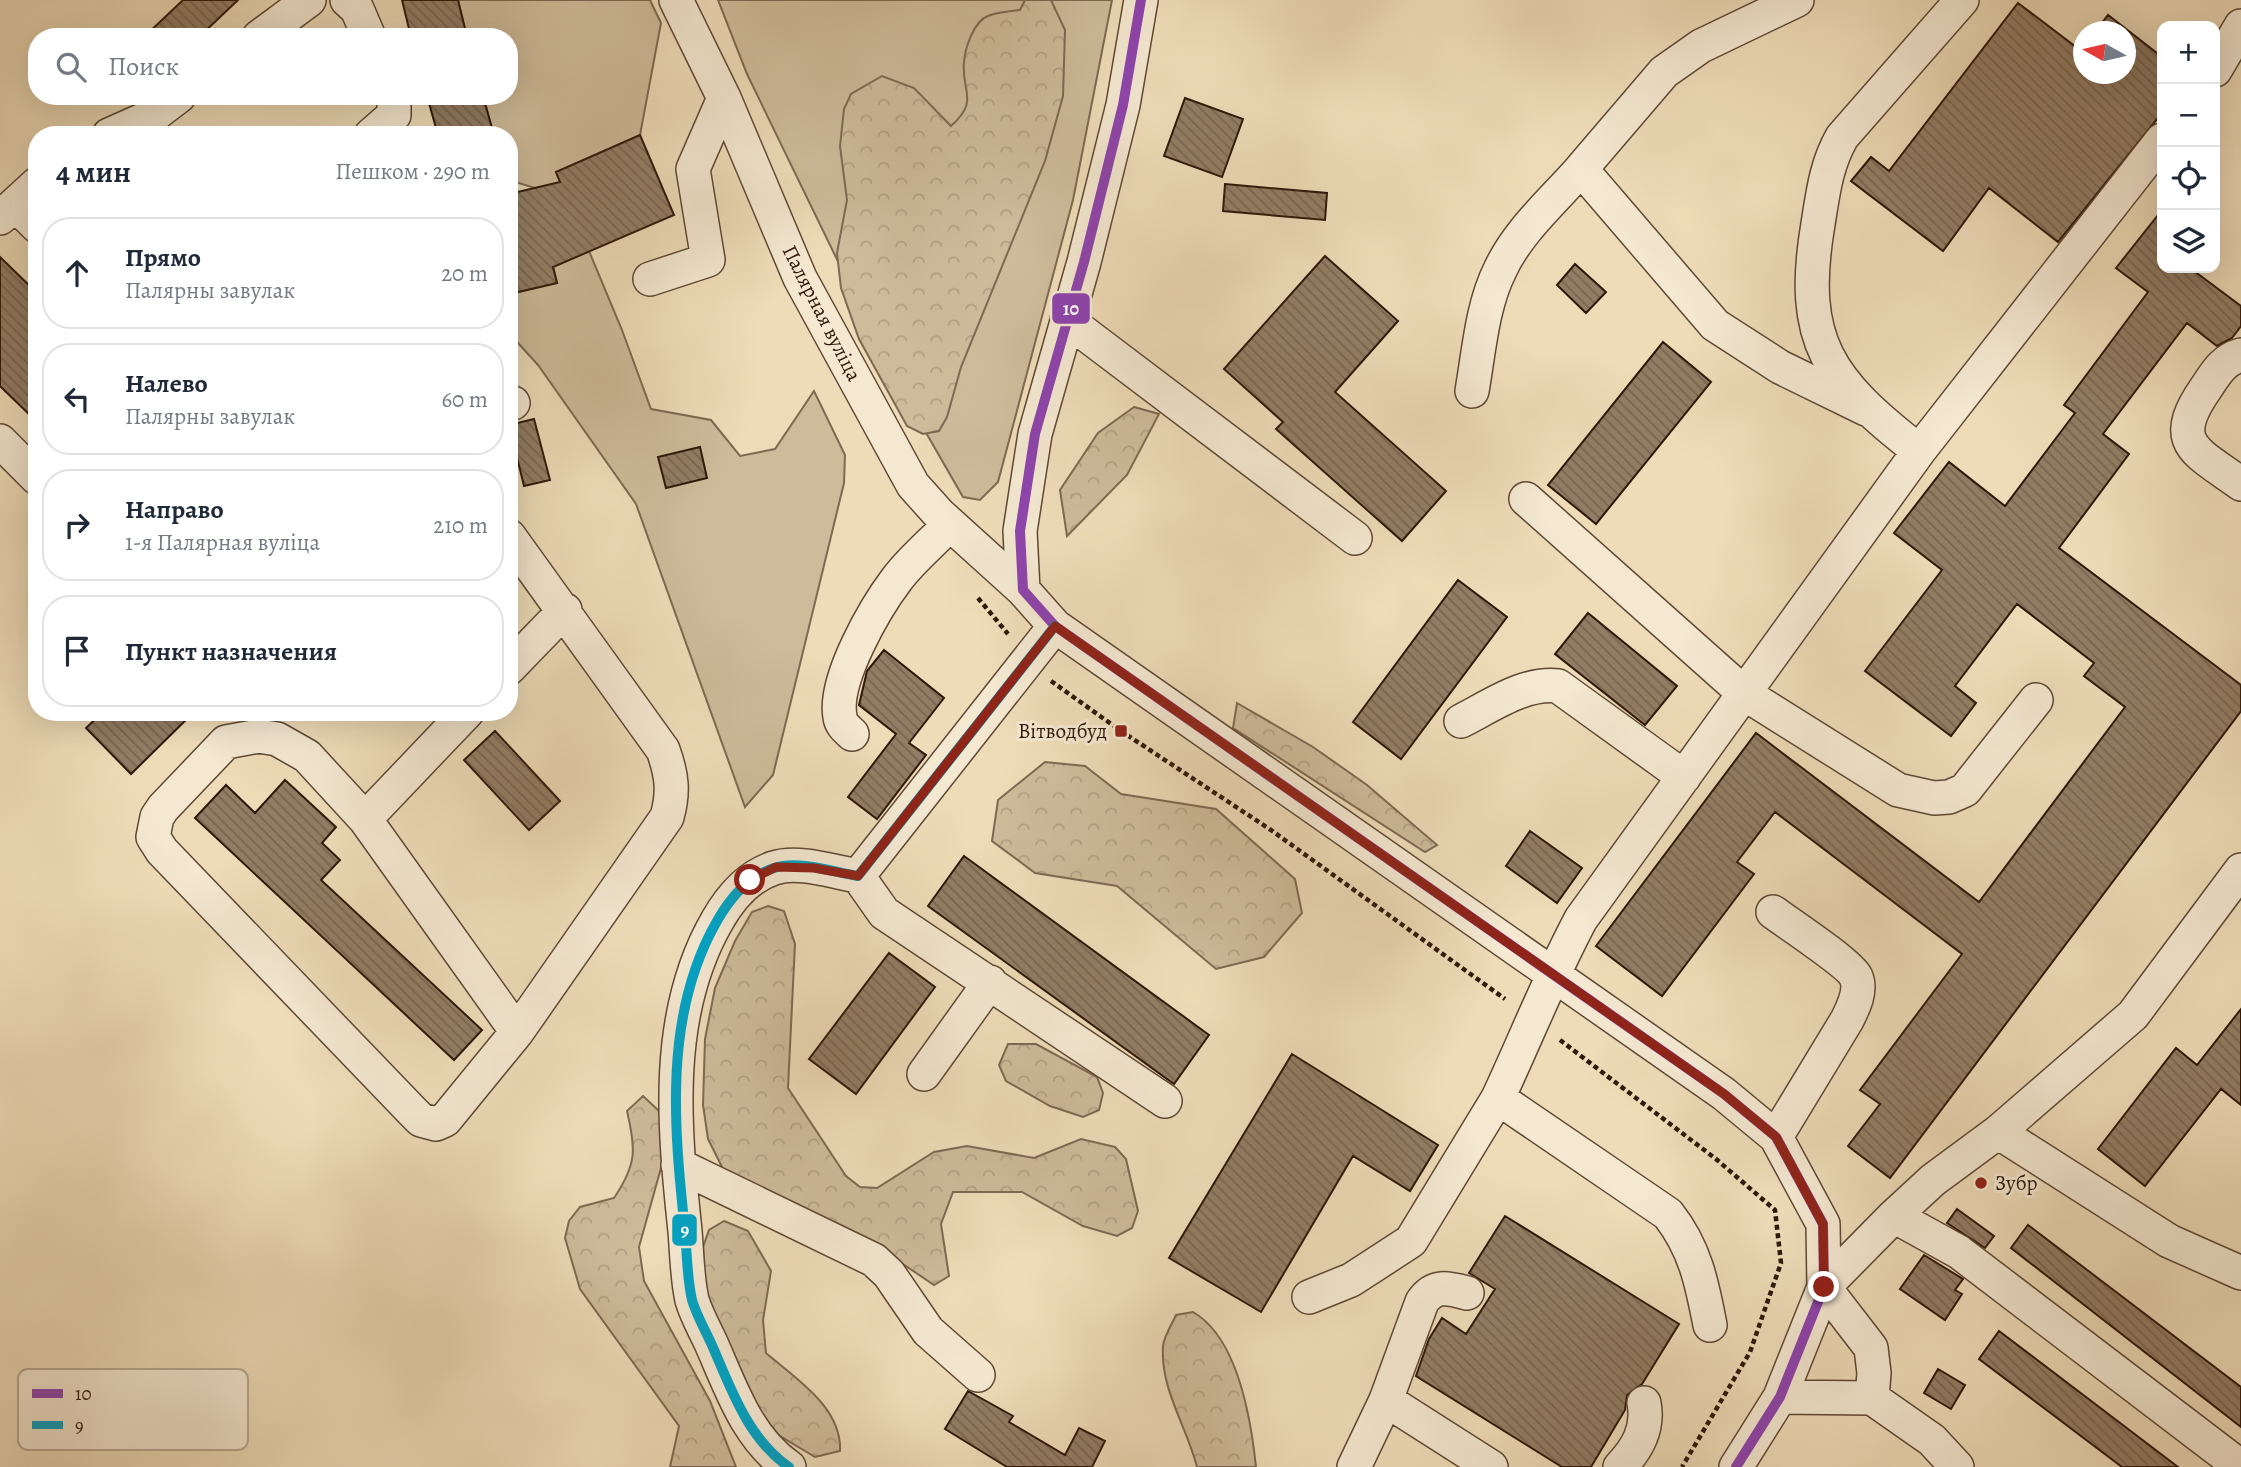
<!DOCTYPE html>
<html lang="ru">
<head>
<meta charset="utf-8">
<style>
  :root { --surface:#fff; --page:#f6f6f7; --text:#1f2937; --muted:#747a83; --line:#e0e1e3 }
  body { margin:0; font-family:Alegreya,serif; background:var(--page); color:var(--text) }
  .controls { position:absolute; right:21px; top:21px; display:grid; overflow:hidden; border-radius:14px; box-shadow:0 7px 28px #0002 }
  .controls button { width:63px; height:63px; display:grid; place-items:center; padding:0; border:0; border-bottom:2px solid var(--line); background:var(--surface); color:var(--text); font:35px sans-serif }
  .compass { position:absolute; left:2073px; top:21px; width:63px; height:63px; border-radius:50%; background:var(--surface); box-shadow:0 7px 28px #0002; rotate:278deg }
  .stop { position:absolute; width:21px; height:21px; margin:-16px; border:5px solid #8f2418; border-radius:50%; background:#fff }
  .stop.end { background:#8f2418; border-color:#fff; box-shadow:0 2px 7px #0008 }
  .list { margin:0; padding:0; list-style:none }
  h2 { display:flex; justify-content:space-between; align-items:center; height:91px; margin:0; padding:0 28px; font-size:30px }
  h2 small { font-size:23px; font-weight:400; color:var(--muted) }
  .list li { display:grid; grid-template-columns:46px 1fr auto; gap:21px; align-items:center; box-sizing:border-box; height:112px; margin:0 14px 14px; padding:0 14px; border:2px solid var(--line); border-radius:28px }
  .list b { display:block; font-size:26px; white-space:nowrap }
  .list p { margin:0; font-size:23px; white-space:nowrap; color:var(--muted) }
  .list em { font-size:23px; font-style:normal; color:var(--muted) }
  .icon { flex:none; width:38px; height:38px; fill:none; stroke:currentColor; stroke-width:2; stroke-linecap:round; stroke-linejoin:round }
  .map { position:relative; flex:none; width:2241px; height:1467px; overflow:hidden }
  .search { position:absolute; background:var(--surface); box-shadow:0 7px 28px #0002; left:28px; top:28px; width:490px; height:77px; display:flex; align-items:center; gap:18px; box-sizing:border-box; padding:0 24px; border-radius:28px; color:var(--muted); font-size:26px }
  .panel { position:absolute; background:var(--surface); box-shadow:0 7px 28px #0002; left:28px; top:126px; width:490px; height:595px; border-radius:28px }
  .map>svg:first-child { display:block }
  .green { fill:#cebb9a; stroke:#7e6952; stroke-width:2 }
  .forest { fill:url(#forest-crowns); stroke:#7e6952; stroke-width:2 }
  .building { fill:url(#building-back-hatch); stroke:#2f1709; stroke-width:2 }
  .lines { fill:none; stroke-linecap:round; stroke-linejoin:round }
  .minor-casing { stroke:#5f4835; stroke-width:36 }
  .path { stroke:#2f1709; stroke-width:4.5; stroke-dasharray:5 3.5; stroke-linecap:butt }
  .minor { stroke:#f4e8d1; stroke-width:33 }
  .bus-1-casing { stroke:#f4e8d1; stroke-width:16 }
  .bus-2-casing { stroke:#f4e8d1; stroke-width:16 }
  .bus-1 { stroke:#8e44ad; stroke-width:10 }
  .bus-2 { stroke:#02a2c4; stroke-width:10 }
  .route { stroke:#8f2418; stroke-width:9 }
  .poi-dot { fill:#8f2418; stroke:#f4e8d1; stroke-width:2.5 }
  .labels { text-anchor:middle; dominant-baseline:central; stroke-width:6; stroke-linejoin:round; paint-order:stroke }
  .street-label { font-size:21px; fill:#2f1709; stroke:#f4e8d1 }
  .poi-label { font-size:21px; fill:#2f1709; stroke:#f4e8d1; text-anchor:end }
  .key { fill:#f4e8d1; stroke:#b9a995; stroke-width:2 }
  .key-label { font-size:19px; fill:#2f1709 }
  .line-badge { stroke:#f4e8d1; stroke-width:2.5 }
  .badge-label { font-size:19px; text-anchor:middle; font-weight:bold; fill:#fff }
</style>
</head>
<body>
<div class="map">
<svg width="2241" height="1467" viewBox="0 0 2241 1467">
  <defs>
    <pattern id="forest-crowns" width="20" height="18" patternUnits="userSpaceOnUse" patternTransform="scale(1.75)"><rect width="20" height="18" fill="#cebb9a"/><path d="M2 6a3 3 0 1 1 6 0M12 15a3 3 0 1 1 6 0" fill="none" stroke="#b1a083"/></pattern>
    <pattern id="building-back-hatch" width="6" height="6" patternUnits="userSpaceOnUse" patternTransform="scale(1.75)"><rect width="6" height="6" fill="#927d64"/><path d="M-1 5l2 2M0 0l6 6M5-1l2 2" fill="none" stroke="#786551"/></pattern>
  </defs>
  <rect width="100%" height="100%" fill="#eedcb8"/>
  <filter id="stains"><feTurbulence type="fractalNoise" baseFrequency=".00286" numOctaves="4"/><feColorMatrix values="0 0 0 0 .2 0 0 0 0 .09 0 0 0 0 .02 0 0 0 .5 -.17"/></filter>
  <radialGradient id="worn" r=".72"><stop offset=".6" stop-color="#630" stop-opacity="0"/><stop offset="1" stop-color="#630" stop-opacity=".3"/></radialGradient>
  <path class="green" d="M458,0H650L661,23L640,135L556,172L622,330L651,409L711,420L740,456L775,449L814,391L845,455L844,483L773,775L745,807L636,504L538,365L509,333L514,293L557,283L535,188L509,180V135H493L483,96H509V37H467Z
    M718,0H1112L1073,200L998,482L980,500L963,497L894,377L747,74Z"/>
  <path class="forest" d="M1025,0H1051L1065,30L1063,96L1045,161L961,367L947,417L939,431L923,434L907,426L859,339L841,288L837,253L847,200L840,146L844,109L851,94L882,76L914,88L951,126C980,100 961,92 964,62C965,48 974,21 988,16C997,12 1010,11 1020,10Z
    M1134,407L1159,414L1127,475L1067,536L1060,490L1098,433Z
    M1237,703L1313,747L1367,785L1437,845L1425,852L1233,728Z
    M1045,762L1085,766L1121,794L1216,809L1295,879L1302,913L1264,957L1216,969L1117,886L1035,873L992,841L998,800Z
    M768,906L784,911L795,944L788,1088L846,1176L860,1187L877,1188L934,1152L967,1146L1034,1158L1081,1139L1115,1147L1126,1159L1138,1211L1132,1228L1117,1236L1083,1226L1022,1192H953L941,1224L949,1276L934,1285L891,1256L724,1171L708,1139L703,1105L705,1039L715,988L735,941L752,912Z
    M1008,1044H1036L1097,1077L1103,1093L1099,1110L1083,1117L1050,1106L1006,1081L999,1065Z
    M643,1096L659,1111L666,1150L639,1247L644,1281L710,1401L736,1467H670L679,1426L580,1289L565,1238L569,1221L580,1207L614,1198C637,1164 636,1149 627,1111Z
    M724,1221L748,1231L771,1271L763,1320L766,1353C796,1379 842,1407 840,1451L815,1457L770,1430L724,1350L705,1299L703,1247L709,1230Z
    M1193,1312C1238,1338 1251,1419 1256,1467H1197C1187,1427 1160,1389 1163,1346C1164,1336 1172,1324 1176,1315Z"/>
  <path class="building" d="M183,0H238L199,37H144Z
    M402,0H458L467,37H411Z
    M2018,3L2080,50L2083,46V74H2125V32H2095L2108,15L2162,57V113L2058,242L1989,188L1943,251L1851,181L1871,157L1889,171Z
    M427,96H483L494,135H438Z
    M1185,98L1243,119L1222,177L1164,156Z
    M640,135L674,215L553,267L557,283L514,293L509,273V194L560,182L556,172Z
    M1225,184L1327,193L1325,220L1223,211Z
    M2162,210V268H2190L2241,306V326L2232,338L2217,346L2187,323L2103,434L2129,454L2059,548L2241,685V711L1890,1178L1848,1146L1880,1104L1860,1090L1962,954L1775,812L1737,862L1754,874L1662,996L1596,946L1756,733L1979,902L2125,707L2084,676L2094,663L2017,604L1955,686L1976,703L1951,736L1865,671L1942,570L1894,533L1949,462L2005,506L2075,413L2064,405L2148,292L2116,268Z
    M1325,256L1398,321L1335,392L1446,491L1402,541L1276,429L1283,422L1224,369Z
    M0,257L37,293V422L0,386Z
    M1575,264L1606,292L1586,313L1557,285Z
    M1663,342L1711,382L1596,524L1548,485Z
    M534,419L550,480L524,486L509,425Z
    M700,447L707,478L666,488L658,457Z
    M1458,580L1507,617L1401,759L1353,722Z
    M1588,613L1677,686L1645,725L1555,654Z
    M884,650L944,698L909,743L926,755L877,819L848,797L896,734L859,705L867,671Z
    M103,712H194L131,774L86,728Z
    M495,731L560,801L529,830L464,760Z
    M285,780L336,827L322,843L340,860L321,880L482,1030L454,1060L195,818L226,785L255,813Z
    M1530,831L1582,868L1557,903L1506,866Z
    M964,856L1209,1035L1174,1084L928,906Z
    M889,953L935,987L856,1094L809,1059Z
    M2241,1009V1105L2221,1089L2145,1186L2098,1149L2176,1048L2197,1065Z
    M1292,1054L1438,1145L1410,1191L1353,1156L1261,1312L1169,1258Z
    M1957,1209L1994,1236L1985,1248L1947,1223Z
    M1505,1216L1679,1324L1642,1384L1627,1395L1625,1410L1591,1467H1562L1416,1376L1429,1339L1442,1318L1466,1334L1495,1289L1469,1273Z
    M2028,1225L2241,1387V1427L2011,1248Z
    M1924,1255L1963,1279L1955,1290L1962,1294L1945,1320L1900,1289Z
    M1999,1331L2178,1467H2122L1979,1359Z
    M1938,1369L1965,1385L1951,1409L1924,1393Z
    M968,1391L1013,1416L1009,1422L1065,1455L1079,1428L1105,1441L1092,1467H1007L945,1429Z"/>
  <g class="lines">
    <g class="minor-casing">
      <path id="minor" d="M347,0L357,9L369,37
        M676,0L724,98L800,278L913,485L939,514L1023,590
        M1141,0L1123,105L1084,262L1035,434L1020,531L1023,590L1055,626L1724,1094L1776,1137L1823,1224L1824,1287L1780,1397L1736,1467
        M1797,0L1701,46L1664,72L1581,169L1715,325L1780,367L1866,409
        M259,37L309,0
        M2215,70L2241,26
        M109,135L154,115L179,96
        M371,135L394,115V96
        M15,204L37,226
        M0,218L37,184
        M650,279L708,260L693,169L724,98
        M1067,320L1355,538
        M2241,355C2223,360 2216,373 2206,388C2167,444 2196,451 2241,484
        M1472,391C1479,351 1482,306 1500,270C1518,231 1553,201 1581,169
        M509,404L513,403
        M0,441L37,478
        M1919,451C1829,381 1798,342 1818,224C1823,193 1826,165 1842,137L1962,0
        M1526,499L1745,694L1898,790L1934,798L1949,797L1965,790L2036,700
        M509,668L565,610
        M467,712L365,819L517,1032
        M1461,721C1491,706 1524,682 1558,686L1684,777
        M852,734C847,729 841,725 840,717C833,680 875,608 897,579C912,559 933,542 950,524
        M365,819L307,756L277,739L259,736L226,742L163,808L157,817L153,837L162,851L413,1112L421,1120L436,1124L445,1120L517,1032L667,817C674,792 672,775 663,750L509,536
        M858,876L884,913L1165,1101
        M1773,912C1788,923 1850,964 1856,977C1862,991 1853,1008 1847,1020L1776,1137
        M924,1074L990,982
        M1998,1132L2169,1241L2241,1273
        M678,1165L874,1260L889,1274L928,1331L978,1375
        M1894,1216L1933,1180L1998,1132L2133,1015L2241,870
        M1824,1287L1894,1216L1959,1252L2241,1467
        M1824,1287L1871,1348L1874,1373L1872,1398
        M1309,1297L1351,1280L1411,1241L1498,1098
        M1710,1325C1702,1283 1695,1248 1668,1214L1498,1098C1526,1038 1550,977 1581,919L1919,451L2162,140
        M1780,1397L1872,1398L1932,1440L1957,1467
        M1386,1400L1491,1467
        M789,1467C747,1438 731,1388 711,1343C705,1330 696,1314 692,1300C687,1278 687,1254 685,1231C674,1127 663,1015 717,921C730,898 749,876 774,868C799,860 833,872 858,876L1055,626
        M1354,1467L1386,1400L1422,1302C1434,1284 1448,1288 1467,1293
        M1620,1467C1637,1449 1649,1429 1644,1403"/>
    </g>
    <path class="path" d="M978,598L1008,634
      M1051,681L1121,731L1271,830L1505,999
      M1560,1040L1716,1159L1775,1210L1781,1263L1750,1352L1682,1467"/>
    <use href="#minor" class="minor"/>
    <g class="bus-1-casing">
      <path id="bus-1" d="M1141,0L1123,105L1084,262L1035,434L1020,531L1023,590L1055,626L1724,1094L1776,1137L1823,1224L1824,1287L1780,1397L1736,1467"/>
    </g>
    <g class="bus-2-casing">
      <path id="bus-2" d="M789,1467C747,1438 731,1388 711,1343C705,1330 696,1314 692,1300C687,1278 687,1254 685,1231C674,1127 663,1015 717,921C730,898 749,876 774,868C799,860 833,872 858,876L1055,626"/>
    </g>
    <use href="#bus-1" class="bus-1"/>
    <use href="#bus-2" class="bus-2"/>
  </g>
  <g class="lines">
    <path class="route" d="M750,880L776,867L814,868L858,876L1055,626L1724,1094L1776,1137L1823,1224L1824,1287"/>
  </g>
  <g class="poi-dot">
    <rect x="1114" y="724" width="14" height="14" rx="3.5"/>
    <circle cx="1981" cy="1183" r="7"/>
  </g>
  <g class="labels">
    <g class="street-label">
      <text transform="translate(822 313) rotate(63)">Палярная вуліца</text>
    </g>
    <g class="poi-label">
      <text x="1107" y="731">Вітводбуд</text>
      <text x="1995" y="1183" text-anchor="start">Зубр</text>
    </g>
  </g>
  <rect x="18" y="1369" width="230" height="81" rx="10" class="key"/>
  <rect x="32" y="1389" width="31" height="9" fill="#8e44ad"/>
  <rect x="32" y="1421" width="31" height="8" fill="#02a2c4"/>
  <g class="key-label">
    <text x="75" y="1400">10</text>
    <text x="75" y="1432">9</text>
  </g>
  <g class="line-badge">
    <rect x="1051" y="292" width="40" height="33" rx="7" fill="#8e44ad"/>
    <rect x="671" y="1213" width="27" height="34" rx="7" fill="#02a2c4"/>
  </g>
  <g class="badge-label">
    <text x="1071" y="315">10</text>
    <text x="685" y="1236">9</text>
  </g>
  <rect width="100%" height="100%" filter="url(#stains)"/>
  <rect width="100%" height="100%" fill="url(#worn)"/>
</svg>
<div class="controls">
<button>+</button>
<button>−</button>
<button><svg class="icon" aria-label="locate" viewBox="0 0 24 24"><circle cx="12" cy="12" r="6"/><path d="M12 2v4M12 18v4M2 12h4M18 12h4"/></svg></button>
<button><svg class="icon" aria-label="layers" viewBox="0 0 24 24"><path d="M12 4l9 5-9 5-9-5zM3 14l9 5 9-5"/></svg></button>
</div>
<svg class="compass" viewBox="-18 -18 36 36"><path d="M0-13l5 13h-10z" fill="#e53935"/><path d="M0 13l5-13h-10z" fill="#747a83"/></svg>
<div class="stop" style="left:750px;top:880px"></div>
<div class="stop end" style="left:1824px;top:1287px"></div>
<div class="search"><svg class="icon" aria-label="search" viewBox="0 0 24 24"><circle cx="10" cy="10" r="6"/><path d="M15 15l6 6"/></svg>Поиск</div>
<section class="panel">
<h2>4 мин<small>Пешком · 290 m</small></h2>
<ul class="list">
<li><svg class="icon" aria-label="ahead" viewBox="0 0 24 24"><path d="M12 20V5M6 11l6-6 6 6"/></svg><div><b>Прямо</b><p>Палярны завулак</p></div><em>20 m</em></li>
<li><svg class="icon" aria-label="left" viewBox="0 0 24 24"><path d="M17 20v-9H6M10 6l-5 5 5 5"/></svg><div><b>Налево</b><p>Палярны завулак</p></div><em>60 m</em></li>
<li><svg class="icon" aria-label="right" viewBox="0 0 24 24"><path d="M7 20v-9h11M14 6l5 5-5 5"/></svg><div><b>Направо</b><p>1-я Палярная вуліца</p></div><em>210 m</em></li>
<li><svg class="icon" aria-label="arrive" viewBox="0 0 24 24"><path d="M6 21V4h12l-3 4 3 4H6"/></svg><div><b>Пункт назначения</b></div></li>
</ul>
</section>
</div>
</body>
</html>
